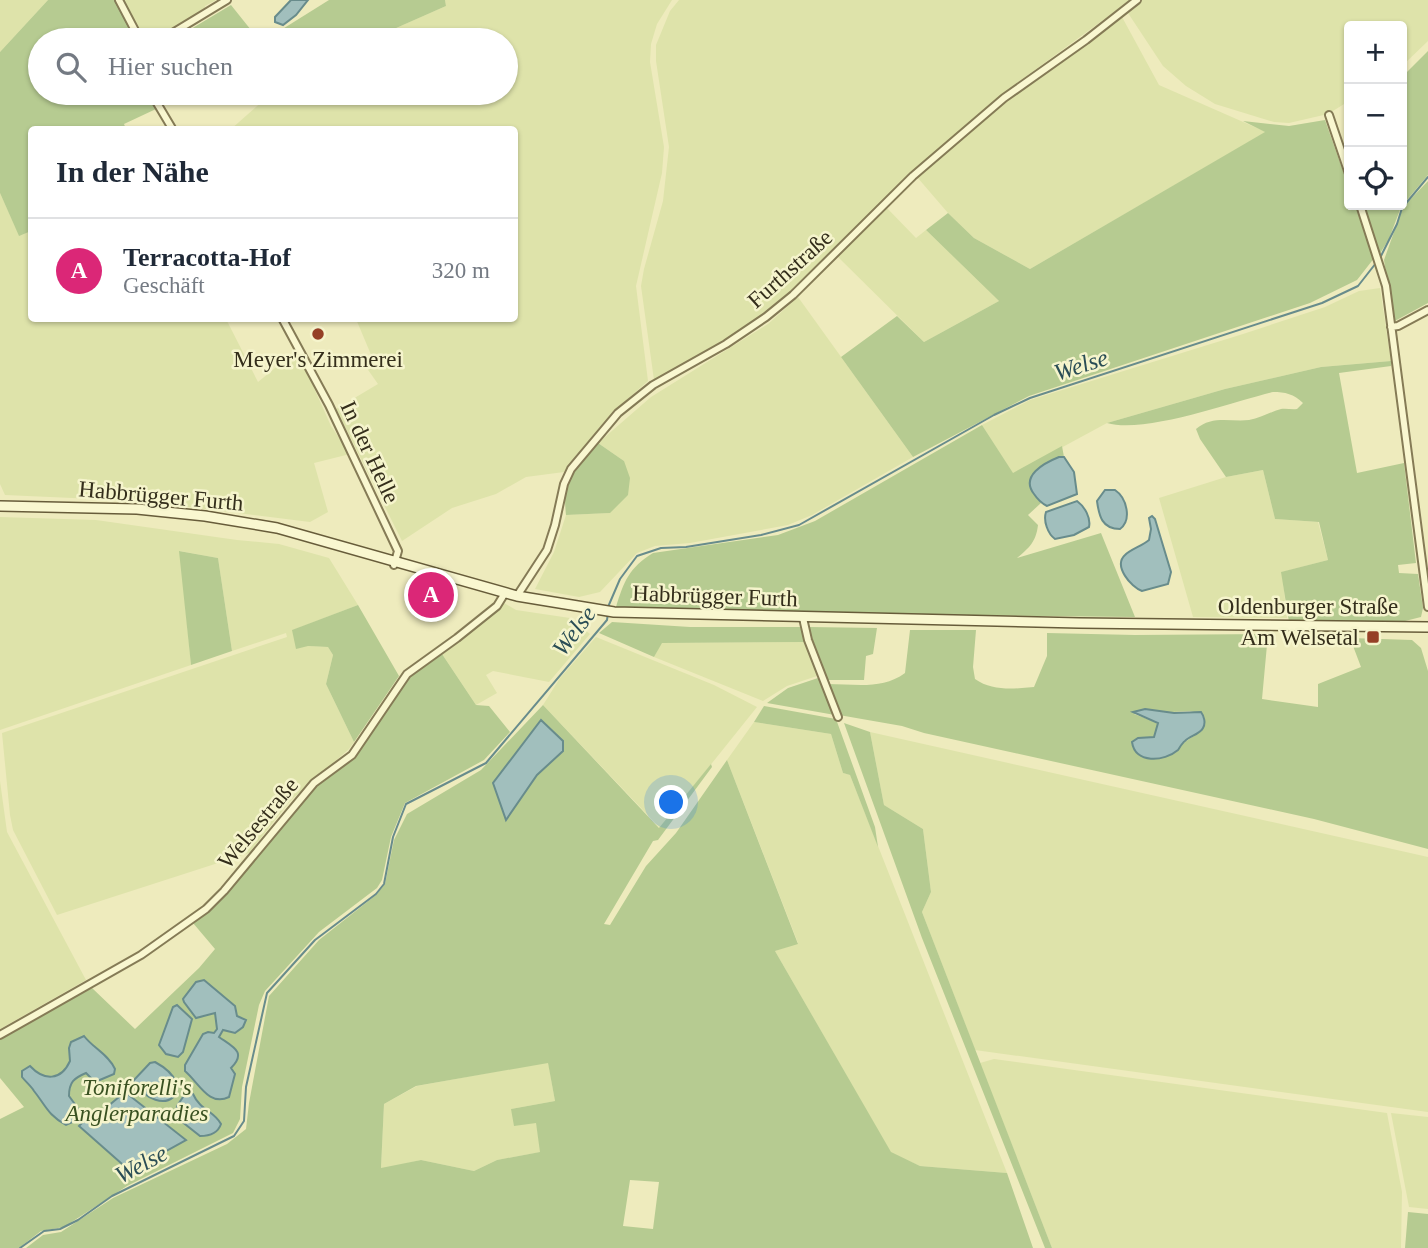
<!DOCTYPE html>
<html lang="de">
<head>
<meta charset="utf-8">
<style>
  :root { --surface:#fff; --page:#f2f2f3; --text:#1f2937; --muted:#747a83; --line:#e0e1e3; --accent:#db2777 }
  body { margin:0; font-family:Georgia,serif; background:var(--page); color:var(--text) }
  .controls { position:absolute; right:21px; top:21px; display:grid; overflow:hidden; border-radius:7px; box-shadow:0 2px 5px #0004 }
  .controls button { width:63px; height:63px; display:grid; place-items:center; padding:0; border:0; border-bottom:2px solid var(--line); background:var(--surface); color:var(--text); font:35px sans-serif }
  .you { position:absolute; left:672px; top:803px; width:24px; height:24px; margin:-18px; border:5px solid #fff; border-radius:50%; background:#1a73e8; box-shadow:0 0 0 10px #1a73e833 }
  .badge { display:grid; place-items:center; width:46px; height:46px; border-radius:50%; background:var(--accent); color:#fff; font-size:23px; font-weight:700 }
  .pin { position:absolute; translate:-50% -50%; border:4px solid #fff; box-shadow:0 2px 7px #0006 }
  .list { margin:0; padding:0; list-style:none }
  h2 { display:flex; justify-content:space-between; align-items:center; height:91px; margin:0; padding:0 28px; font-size:30px }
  h2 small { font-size:23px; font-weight:400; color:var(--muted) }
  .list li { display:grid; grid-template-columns:46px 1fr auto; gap:21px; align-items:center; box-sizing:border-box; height:105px; padding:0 28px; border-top:2px solid var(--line) }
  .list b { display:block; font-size:26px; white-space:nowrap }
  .list p { margin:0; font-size:23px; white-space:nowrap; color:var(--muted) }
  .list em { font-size:23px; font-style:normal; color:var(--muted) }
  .icon { flex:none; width:38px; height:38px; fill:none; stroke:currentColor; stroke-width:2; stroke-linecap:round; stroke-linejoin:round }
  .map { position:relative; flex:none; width:1428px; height:1248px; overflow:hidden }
  .search { position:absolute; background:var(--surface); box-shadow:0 2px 5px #0004; left:28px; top:28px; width:490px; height:77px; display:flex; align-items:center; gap:18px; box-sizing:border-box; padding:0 24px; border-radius:38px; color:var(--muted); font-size:26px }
  .panel { position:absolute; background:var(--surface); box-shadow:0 2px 5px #0004; left:28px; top:126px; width:490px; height:196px; border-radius:7px }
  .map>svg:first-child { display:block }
  .farmland { fill:#dee3aa }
  .green { fill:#b6cb91; fill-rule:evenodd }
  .water { fill:#a1bfbd; stroke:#688c8c; stroke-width:2 }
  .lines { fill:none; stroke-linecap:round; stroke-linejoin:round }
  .stream { stroke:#688c8c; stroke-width:2 }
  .street-casing { stroke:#857b56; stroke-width:10 }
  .secondary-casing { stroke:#675c3a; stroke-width:12 }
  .street { stroke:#f9f7d0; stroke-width:6 }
  .secondary { stroke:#f9f7d0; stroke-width:9 }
  .poi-dot { fill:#954026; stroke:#f5f4cc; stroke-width:2.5 }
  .labels { text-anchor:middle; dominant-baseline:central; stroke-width:5; stroke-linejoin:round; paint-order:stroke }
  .street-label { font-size:23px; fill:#342e1b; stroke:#f5f4cc }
  .poi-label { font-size:23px; fill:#342e1b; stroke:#f5f4cc }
  .park-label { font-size:23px; font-style:italic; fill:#395121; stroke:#f5f4cc }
  .water-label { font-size:24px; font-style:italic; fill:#2a4d55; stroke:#f5f4cc }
</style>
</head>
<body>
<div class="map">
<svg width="1428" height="1248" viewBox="0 0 1428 1248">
  <rect width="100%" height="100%" fill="#eeebbd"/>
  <path class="farmland" d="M0,0H48L0,52Z
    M122,0H216L205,6V13L165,40H143Z
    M445,0H672L657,24L651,44L650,62L664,147L662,173L636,286L648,381L622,404L599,428L564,472L526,477L496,494L452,508L402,541L336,409L378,384L366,367L372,357L356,319L514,318V130H230L272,93H506V40H369L446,6Z
    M679,0H1129V1L1002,94L898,185L800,283L773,307L724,341L654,380L641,286L644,269L663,201L669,147L656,61V45L670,11Z
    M1142,0H1428V41L1402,66V26H1349V101L1328,114L1289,123L1274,122L1215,104L1186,86L1163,66L1128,13Z
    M1122,17L1159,85L1266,132L1030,269L974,238L948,213L917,177L1005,100Z
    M0,193L19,235L31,231L32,318L226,319L258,382L297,350L331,426L350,454L314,463L328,512L310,522L140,501L5,495L0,484Z
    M886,207L916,238L926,230L999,301L924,342L838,257Z
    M1380,288L1391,361L1321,367L1225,389L1107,423L1013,474L982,425L1030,400L1243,334L1325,307L1359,291Z
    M798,297L913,457L812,515L788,525L690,543L655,546L637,553L600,592L579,597L535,589L554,552L566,515L610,513L624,461L598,443L651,397L768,324Z
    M1263,470L1275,519L1318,522L1328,560L1282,572L1287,618L1193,617L1159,498L1226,477Z
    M0,517L96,520L237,540L279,544L329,558L358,605L293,630L308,646L328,647L333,655L326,684L354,742L349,749L290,801L249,853L57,915L13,830L10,815L2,733L287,637L286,633L232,651L218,558L180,551L191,665L0,730Z
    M504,603L516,610L570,618L590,634L549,682L493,671L486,675L497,693L476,705L442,654Z
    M596,637L714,685L757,707L660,828L543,705L560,678Z
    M806,642L820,675L787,686L763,701L654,657L661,643Z
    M754,722L831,734L843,773L850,775L1007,1173L920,1166L891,1153L775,951L798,943L727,760Z
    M870,732L1428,857V1112L975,1050L922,912L931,892L923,829L884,805Z
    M0,781L7,832L86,980L0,1029Z
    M994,1059L1387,1113L1402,1192L1401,1248H1052L980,1063Z
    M548,1062L555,1101L511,1109L536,1122L541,1152L497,1160L474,1171L421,1160L381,1169L384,1104L417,1086Z
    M1391,1113L1428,1117V1209L1409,1207Z"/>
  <path class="green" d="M48,0H115L135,40H40V93H149L156,109L124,124L126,129L32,130L31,231L19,236L0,193V52Z
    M329,0H445L446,6L369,40H265Z
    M231,5L259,40H198L191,29Z
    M1428,51V175L1401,207L1389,239L1379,255L1363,205H1402V77Z
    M1325,120L1349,188V205H1355L1375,257L1357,280L1310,303L1029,396L913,457L841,357L897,316L924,342L999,301L926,230L948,213L974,238L1030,269L1265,132L1243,121L1289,126Z
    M1428,181V303L1393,322L1384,260L1403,207Z
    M1391,361V366L1339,373L1357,473L1404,463L1416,563L1398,565L1399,573L1418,574L1423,608L1421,617L1405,621L1289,622L1281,572L1328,560L1319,522L1275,519L1263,470L1226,477L1200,439L1196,429C1212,415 1230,422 1249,420C1261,418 1270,412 1281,409C1286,408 1292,410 1297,409L1303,403C1294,394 1285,392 1273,392C1232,402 1145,434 1107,423L1225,389L1321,367Z
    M982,425L1013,473L1062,446L1064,457H1059L1031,490L1041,503L1028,515L1038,525C1036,542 1029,548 1017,558L1101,533L1135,617L657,612L616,607C624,581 629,568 653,553L778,535L815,521Z
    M598,443L624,461L630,478L628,495L610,513L566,515C562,476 570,469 598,443Z
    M179,551L218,558L232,651L191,665Z
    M358,605L399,676L354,742L326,684L333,655L328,647L308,646L296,649L292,630Z
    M612,622L690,627H800L806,642L662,643L654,657L599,633Z
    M809,627L877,628L873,654L866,656L864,680H826L810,639Z
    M910,630H976L973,667L975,679C992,691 1013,689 1034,687L1047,656V633L1135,635L1268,634L1262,699L1318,707V684L1361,667L1350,638L1412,640L1421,648L1428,671V849L1314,819L924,733L902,726L839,715L827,684C855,684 882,690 905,673ZM1190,711L1203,714L1198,733L1162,758L1138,738L1154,737L1158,723L1134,714Z
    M442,654L476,705L489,706L510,732L484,760L405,803L391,837L382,880L377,888L319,932L265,991L259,1005L242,1087L240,1119L233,1133L127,1186L64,1227L41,1231L19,1248H0V1119L24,1107L0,1078V1038L92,988L135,1029L199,968L215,949L193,923L226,895L317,786L354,759L409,674Z
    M821,677L835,715L767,703L788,688Z
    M543,705L659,828L711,764L712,767L658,840L653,841L604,924L610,925L646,866L676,833L727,760L798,944L775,951L891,1152L920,1166L1007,1173L1033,1248H26L43,1235L61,1232L113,1198L227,1144L246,1129L249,1103L269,996L319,940L376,895L385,884L394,840L407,814L481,770ZM541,721L563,751L537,775L506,819L493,783ZM548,1063L555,1101L511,1109L514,1126L536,1123L540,1152L497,1160L474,1171L421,1160L381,1168L384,1104L416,1086ZM630,1180L659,1182L653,1229L623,1226Z
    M764,706L836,719L875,827L878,847L850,775L843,773L831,734L754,722Z
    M844,723L870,732L884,805L923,829L931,892L922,912L1052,1248H1045L922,938Z
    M1408,1212L1428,1214V1248H1405Z"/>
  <path class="water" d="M291,0H308L296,15L283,25L275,22V17Z
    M1059,457H1064L1074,472L1077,494L1047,506C1041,503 1038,500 1034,494C1020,476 1044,463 1059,457Z
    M1105,490H1115C1127,498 1132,520 1120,529C1102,529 1099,516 1097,501Z
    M1077,501C1085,507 1091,518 1089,527L1074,535L1055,539C1048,534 1043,521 1046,512Z
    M1152,516L1155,519L1171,572L1168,584L1142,591C1131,587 1113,566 1125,555C1131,549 1142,546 1149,540L1151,529L1149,518Z
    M1145,709L1174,713L1201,712C1204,716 1206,723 1203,728C1200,734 1190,736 1185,741C1182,743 1180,747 1178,750C1164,762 1135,764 1132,742L1138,738L1154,737L1158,723L1133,712Z
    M541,720L563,741V751L537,775L506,820L493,783Z
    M204,980L235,1006L237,1016L246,1020L243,1027L235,1033L223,1030L219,1037C233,1047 247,1052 231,1068L235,1074L229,1097C209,1107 199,1083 185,1071V1065L203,1034L208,1032L214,1033L217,1029L215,1013L196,1018L184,1002L183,999L196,982Z
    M177,1005L192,1019L183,1052L178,1057L166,1054L159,1045L173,1007Z
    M84,1036C93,1048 108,1054 115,1069L114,1074L95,1082L86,1073C74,1078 69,1082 69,1096L82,1114L75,1121L66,1125C48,1115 46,1106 34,1091C31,1086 26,1082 22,1077V1071L30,1066C44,1081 61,1081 70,1061L69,1048L71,1042Z
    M155,1062C203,1088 162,1124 133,1081L150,1063Z
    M125,1092L186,1140L130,1171L79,1126L86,1119L90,1121Z
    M190,1093L193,1094C200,1110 214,1111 221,1124C218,1133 210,1136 200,1136L176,1117L177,1106L185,1094Z"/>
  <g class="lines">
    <path class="stream" d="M115,0L136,40
      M169,40L213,12
      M1380,258L1397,224L1402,208L1428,177
      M608,607L620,579L637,556L661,548L686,547L761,535L799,525L994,415L1030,398L1322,303L1358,286L1376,263
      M20,1248L44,1231L60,1229L78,1220L112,1196L234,1136L244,1121L246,1087L267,993L315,940L376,894L384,884L393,837L406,804L486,763L607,620L608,613"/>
    <g class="street-casing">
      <path id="street" d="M119,0L140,40
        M161,40L227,0
        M151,93L173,130
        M1329,115L1349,174
        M1360,205L1386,286L1428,607
        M282,318L329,405L398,551L394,565
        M1391,327L1398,326L1428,310
        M517,596L547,550L555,525L564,484L571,469L618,413L653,385L726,344L766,317L793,295L913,176L1004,98L1086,40L1137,0
        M803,618L808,640L838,717
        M0,1035L141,955L206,909L224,891L314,783L352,755L407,674L457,638L497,606L505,593"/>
    </g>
    <g class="secondary-casing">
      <path id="secondary" d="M0,506L137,509L205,516L277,528L517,596L614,612L1079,623L1428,627"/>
    </g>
    <use href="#street" class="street"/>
    <use href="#secondary" class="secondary"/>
  </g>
  <g class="poi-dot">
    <circle cx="318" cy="334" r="7"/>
    <rect x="1366" y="630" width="14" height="14" rx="3.5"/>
  </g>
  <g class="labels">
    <g class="street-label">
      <text transform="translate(790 269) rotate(-42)">Furthstraße</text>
      <text transform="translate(370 452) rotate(65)">In der Helle</text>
      <text transform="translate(161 496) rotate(5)">Habbrügger Furth</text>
      <text transform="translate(715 596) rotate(2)">Habbrügger Furth</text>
      <text x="1308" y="606">Oldenburger Straße</text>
      <text transform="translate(258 823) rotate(-50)">Welsestraße</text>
    </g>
    <g class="poi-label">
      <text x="318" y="359">Meyer's Zimmerei</text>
      <text x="1359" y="637" text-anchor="end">Am Welsetal</text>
    </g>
    <g class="park-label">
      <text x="137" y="1087">Toniforelli's<tspan x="137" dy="26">Anglerparadies</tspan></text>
    </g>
    <g class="water-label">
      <text transform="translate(1081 365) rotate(-18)">Welse</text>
      <text transform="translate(574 631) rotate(-53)">Welse</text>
      <text transform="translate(141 1164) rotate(-28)">Welse</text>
    </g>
  </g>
</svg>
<div class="controls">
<button>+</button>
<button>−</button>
<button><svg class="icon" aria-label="locate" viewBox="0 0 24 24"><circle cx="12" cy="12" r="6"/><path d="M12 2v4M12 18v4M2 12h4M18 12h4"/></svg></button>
</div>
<div class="you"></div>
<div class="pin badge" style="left:431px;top:595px">A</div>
<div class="search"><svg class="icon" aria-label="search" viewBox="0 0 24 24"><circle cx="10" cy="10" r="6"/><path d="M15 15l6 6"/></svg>Hier suchen</div>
<section class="panel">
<h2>In der Nähe<small></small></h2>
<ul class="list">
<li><span class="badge">A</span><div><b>Terracotta-Hof</b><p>Geschäft</p></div><em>320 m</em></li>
</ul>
</section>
</div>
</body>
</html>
